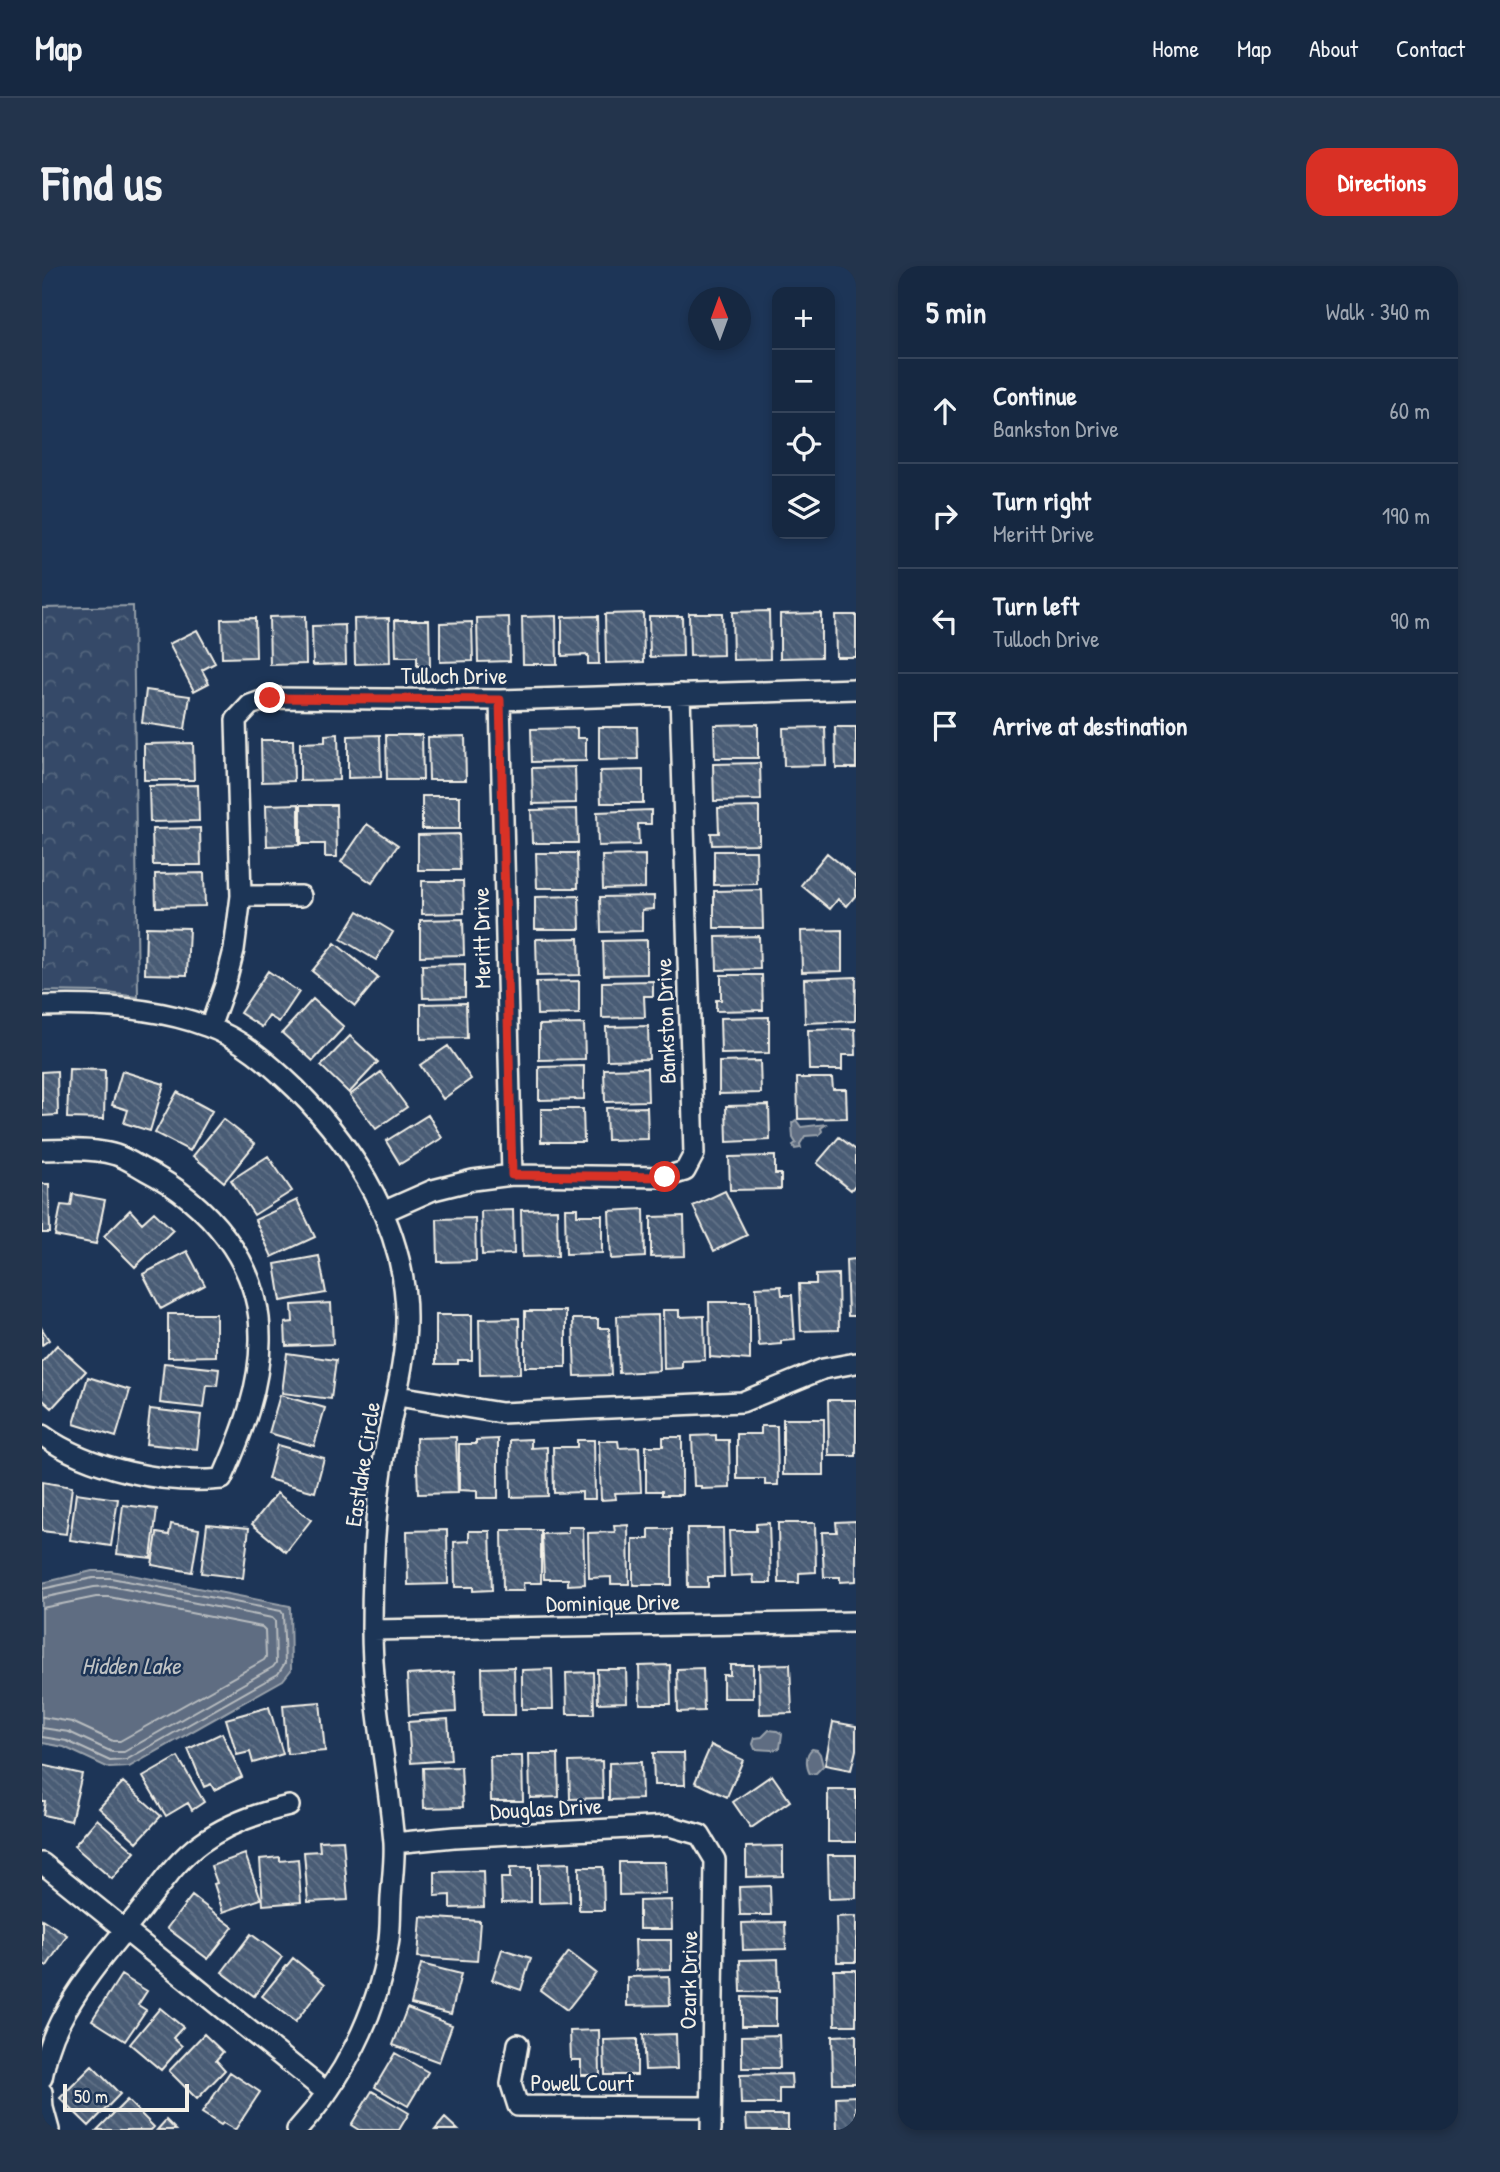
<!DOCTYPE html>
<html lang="en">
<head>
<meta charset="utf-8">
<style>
  :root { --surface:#162841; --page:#23344c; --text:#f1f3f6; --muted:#9ea6b1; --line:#35445a; --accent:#d93025 }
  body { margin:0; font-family:"Patrick Hand",sans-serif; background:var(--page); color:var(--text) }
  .controls { position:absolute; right:21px; top:21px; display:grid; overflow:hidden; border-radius:14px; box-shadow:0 4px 10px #0003 }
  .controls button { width:63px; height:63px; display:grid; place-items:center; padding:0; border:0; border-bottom:2px solid var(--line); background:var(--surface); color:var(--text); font:35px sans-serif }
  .compass { position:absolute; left:646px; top:21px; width:63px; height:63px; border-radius:50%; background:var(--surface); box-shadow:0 4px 10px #0003; rotate:359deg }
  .scale { position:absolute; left:21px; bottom:18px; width:126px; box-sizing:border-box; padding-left:7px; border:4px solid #f4f1e8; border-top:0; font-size:19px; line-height:24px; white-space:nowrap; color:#f4f1e8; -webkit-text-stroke:5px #1d3557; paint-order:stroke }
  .stop { position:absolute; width:21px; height:21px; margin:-16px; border:5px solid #d93025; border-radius:50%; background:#fff }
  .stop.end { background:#d93025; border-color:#fff; box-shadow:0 2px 7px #0008 }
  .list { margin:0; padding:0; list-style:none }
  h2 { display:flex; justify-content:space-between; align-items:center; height:91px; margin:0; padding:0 28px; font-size:30px }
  h2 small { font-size:23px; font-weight:400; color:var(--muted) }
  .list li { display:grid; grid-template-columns:46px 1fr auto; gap:21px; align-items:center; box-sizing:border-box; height:105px; padding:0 28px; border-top:2px solid var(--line) }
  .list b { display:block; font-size:26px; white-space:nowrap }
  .list p { margin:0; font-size:23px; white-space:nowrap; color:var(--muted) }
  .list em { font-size:23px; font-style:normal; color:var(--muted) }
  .icon { flex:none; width:38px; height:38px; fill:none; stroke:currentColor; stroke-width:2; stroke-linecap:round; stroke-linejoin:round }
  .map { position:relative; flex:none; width:814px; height:1864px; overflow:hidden; border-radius:21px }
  header { display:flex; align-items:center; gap:42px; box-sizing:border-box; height:98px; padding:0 35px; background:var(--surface); border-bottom:2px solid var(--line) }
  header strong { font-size:33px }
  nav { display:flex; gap:38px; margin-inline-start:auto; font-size:24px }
  .intro { display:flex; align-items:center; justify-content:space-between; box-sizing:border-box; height:168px; padding:0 42px }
  h1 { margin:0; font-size:49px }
  .button { padding:18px 32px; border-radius:21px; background:var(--accent); color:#fff; font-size:24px; font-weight:700 }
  main { display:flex; gap:42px; padding:0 42px }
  aside { flex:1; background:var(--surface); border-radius:21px; box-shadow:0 4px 10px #0003 }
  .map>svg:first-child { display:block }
  .park { fill:url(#park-crowns); stroke:#949ea8; stroke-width:2 }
  .water { fill:#5e6d82; stroke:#9aa2ab; stroke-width:2 }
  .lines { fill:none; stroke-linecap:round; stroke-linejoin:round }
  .shore { stroke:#b8bcbf; stroke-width:2 }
  .building { fill:url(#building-back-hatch); stroke:#f4f1e8; stroke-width:2 }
  .street-casing { stroke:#f4f1e8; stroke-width:24 }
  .street { stroke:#1d3557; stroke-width:19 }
  .route { stroke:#d93025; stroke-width:9 }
  .labels { text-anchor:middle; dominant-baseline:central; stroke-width:5; stroke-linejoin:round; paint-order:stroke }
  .street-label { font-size:23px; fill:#f4f1e8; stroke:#1d3557 }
  .water-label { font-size:24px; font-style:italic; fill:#c0c3c4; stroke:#1d3557 }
</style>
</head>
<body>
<header>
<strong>Map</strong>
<nav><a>Home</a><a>Map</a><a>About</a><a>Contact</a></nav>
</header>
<div class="intro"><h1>Find us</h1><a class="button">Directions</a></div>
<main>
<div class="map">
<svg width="814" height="1864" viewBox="0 0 814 1864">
  <defs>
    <pattern id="park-crowns" width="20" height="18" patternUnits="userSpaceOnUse" patternTransform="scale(1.75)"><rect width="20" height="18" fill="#354a67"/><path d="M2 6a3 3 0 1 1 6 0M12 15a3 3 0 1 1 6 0" fill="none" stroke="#53657d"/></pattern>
    <pattern id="building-back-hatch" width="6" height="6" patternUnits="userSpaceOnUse" patternTransform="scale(1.75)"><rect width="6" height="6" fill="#485b74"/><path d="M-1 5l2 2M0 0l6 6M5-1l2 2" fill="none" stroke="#637388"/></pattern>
  </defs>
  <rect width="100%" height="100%" fill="#1d3557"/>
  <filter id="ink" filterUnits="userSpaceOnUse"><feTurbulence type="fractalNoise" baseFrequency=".0143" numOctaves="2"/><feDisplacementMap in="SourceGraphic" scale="14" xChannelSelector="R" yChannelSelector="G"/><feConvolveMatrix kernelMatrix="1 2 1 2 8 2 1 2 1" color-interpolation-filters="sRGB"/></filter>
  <g filter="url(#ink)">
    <path class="park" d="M91,340L96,731L58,726L0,725V342Z"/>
    <path class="water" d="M754,854L759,861L785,858L779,862L780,865L777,869L763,870L758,878L759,882L753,883L751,879L754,877L751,872L750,857Z
      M50,1305H69L248,1340L249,1404L241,1414L87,1501L67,1502L22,1481L0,1477V1317Z
      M727,1464L735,1465L740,1468L738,1482L730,1484L713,1483L711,1478L713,1472L720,1471Z
      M770,1483L775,1484L778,1488L781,1500L774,1507L768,1508C764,1501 763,1488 770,1483Z"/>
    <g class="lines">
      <path class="shore" d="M0,1323L51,1312H69L239,1345L241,1348L243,1397L236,1408L84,1494L68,1495L25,1475L0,1471
        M0,1332L52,1321L68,1320L230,1352L233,1355L234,1397L231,1401L82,1486H70L27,1466L0,1462
        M0,1342L54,1331H67L220,1361L223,1364L224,1391L222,1394L78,1475H71L30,1456L0,1451"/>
    </g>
    <path class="building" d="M727,345L728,393L691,394L690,346Z
      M601,347L602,396L564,397L563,348Z
      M647,347H680L681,389L648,390Z
      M779,347V391L738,392V348Z
      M793,349H814V391H794Z
      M263,350L264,398L228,399L227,351Z
      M514,350L515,398H481L480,351Z
      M556,350L557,398H546V389L520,390V351Z
      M607,350H640L641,390L608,391Z
      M467,351L468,395L436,396L435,352Z
      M213,352L214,391L180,392L179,353Z
      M347,352L348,397L313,398L312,353Z
      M353,354H387L388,400H375V391H354Z
      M430,356L431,395L398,396V357Z
      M303,359L304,398L271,399L270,360Z
      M155,364L173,397L160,404L167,417L152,425L127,378Z
      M104,424L148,430L143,463L100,457Z
      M716,458V492H673L672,459Z
      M557,461H595L596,493L557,494Z
      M783,461L784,499L742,500L741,462Z
      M793,461H814V502H794Z
      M535,462V472H544V495L490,496L489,463Z
      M296,468L297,514L258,515V477L283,476V469Z
      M338,469L339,511L306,512V470Z
      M344,469H380L381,514H345Z
      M423,470L424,514H387L386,471Z
      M219,474H251L252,515L220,516Z
      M151,477L152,514H102V478Z
      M718,497L719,534L672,535L671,498Z
      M533,501L534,537L491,538L490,502Z
      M601,504V537H559L558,505Z
      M156,519L157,555L108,556L107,520Z
      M380,530H418V563H380Z
      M257,538V579L225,580L224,539Z
      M259,539H294L295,591H283V578H259Z
      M717,541V578L670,579L669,567H677L676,542Z
      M535,543L536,577H490L489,544Z
      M609,544V558H596L597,579L556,580L555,546Z
      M325,558L356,579L330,617L299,596Z
      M158,562L159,599H111L110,563Z
      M417,568L418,604H376V569Z
      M672,585H714L715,618L672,619Z
      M494,587H535L536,622H495Z
      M785,587L814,611V629L805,640L796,633L788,643L759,619Z
      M603,589V622L561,623L560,590Z
      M162,607L163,640L114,641L113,608Z
      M380,615H421L422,647L380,648Z
      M720,624L721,662H672V625Z
      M537,630L538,663H493V631Z
      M612,630V643L600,644V665L559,666L558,631Z
      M316,645L351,666L334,694L299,673Z
      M421,653L422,689L378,690V654Z
      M104,661L147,662L145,709L103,708Z
      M800,664V705L760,706L759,665Z
      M717,670L718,703L675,704L674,671Z
      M537,672L538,709L495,710L494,673Z
      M605,674V708L562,709L561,675Z
      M293,677L336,712L313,740L270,705Z
      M423,698V731L381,732L380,699Z
      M226,705L257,726L237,756L227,750L220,761L198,747Z
      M679,709H720L721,744L674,745V734H679Z
      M814,711L813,755L763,757L762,713Z
      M537,715V748L495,749L494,716Z
      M611,715V730H602L603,751L560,752V716Z
      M271,733L302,761L271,795L240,767Z
      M424,737L425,772L379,773V738Z
      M727,751V787L679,788L678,752Z
      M542,758L543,793L497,794V759Z
      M606,760L607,793L565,794L564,761Z
      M813,763L814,789H800V804H767L766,764Z
      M308,770L336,796L307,827L279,800Z
      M406,780L429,813L401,833L378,799Z
      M718,795L719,827L677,828V796Z
      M542,800V833L497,834V801Z
      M605,802L606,835L563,836L562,803Z
      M27,803L63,804L62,853L25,852Z
      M15,805L16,849L0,850V806Z
      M80,805L122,818L108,865L82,857L86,844L70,839Z
      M339,806L365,841L334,863L308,829Z
      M755,812H790L791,823H804L805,852L756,853Z
      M135,826L170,845L148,885L113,867Z
      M727,839L728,874L685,876L684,840Z
      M605,841L606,873L565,874L564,842Z
      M499,843H541L542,876H499Z
      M386,849L400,872L358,898L344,875Z
      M181,853L213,878L182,916L151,890Z
      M797,871L814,884V918L809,924L775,897Z
      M226,890L250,925L212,949L189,914Z
      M733,890V908H739V923L688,924L687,891Z
      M0,918H7L8,967H0Z
      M683,925L705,969L672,985L651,940Z
      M31,928L63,934L54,978L13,970L19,939L29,940Z
      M255,934L273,971L230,991L213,954Z
      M523,942H535V949H560V987L524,988Z
      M515,943L516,990L480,991L479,944Z
      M602,943L603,991L569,993L567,945Z
      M88,944L100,957L112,946L131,964L93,1001L62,970Z
      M471,944L472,988L440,989L439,945Z
      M642,950L643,990L609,991V951Z
      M433,952L434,995L396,996L395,953Z
      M145,985L163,1019L119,1043L101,1008Z
      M277,990L284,1027L239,1035L233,998Z
      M814,993V1050H806L804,994Z
      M796,1008L797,1064L759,1065L757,1018H774V1009Z
      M739,1020L740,1029H750L753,1074L739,1075V1078L717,1080L714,1021Z
      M667,1036H708V1094L668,1091Z
      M289,1037L291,1078L244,1080L243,1057L251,1056L250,1039Z
      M621,1044H637V1051L662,1050L663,1094L640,1095V1102L622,1103Z
      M483,1045H524V1101H483Z
      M126,1048H174V1090L126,1091Z
      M394,1049H430V1094H416V1098H394Z
      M616,1049L617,1105L577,1107L575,1050Z
      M477,1052L478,1108L438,1109L437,1053Z
      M531,1053H556V1062H567L569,1109L533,1110Z
      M0,1063L7,1074L0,1079Z
      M15,1079L44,1105L10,1142L0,1133V1096Z
      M245,1087L294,1094L289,1133L240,1127Z
      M122,1097L177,1103L175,1120L165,1119L162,1142L118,1137Z
      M46,1111L88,1124L74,1171L32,1158Z
      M238,1129L283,1142L272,1180L227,1167Z
      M786,1134H814V1190H787Z
      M108,1143L159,1149L155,1183L104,1178Z
      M741,1153H782V1209H741Z
      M719,1160H735L736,1219H723V1213H695V1168H719Z
      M674,1169V1174H687L688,1222L659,1223V1220H652L650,1170Z
      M414,1171L416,1227L376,1228L374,1172Z
      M621,1171H640V1229H620V1225H604V1180H621Z
      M456,1173V1232H435V1225L417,1224V1178H434V1174Z
      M489,1173V1182L505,1181L506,1230L469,1231L468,1174Z
      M535,1174H552L553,1233H540V1226L512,1227L511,1181H535Z
      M557,1175H576L577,1182L597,1181L599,1226L573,1227L574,1233L559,1234Z
      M235,1179L282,1192L273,1226L226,1213Z
      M0,1216L30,1221L24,1268L0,1265Z
      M34,1227L76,1233L69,1280L28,1274Z
      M235,1227L269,1254L244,1286L210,1258Z
      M81,1239L115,1243L109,1292L75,1288Z
      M814,1255V1315L798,1316V1311H782L780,1266H795L794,1256Z
      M727,1257L729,1317H712L711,1309L689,1310L687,1265H714V1258Z
      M736,1257H773L774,1306L757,1307V1317H737Z
      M129,1258L157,1263L150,1306L110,1299L115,1267L127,1269Z
      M165,1258L207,1262L201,1312L159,1307Z
      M586,1259L587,1318H569V1311L547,1312L546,1267L573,1266L572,1260Z
      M526,1261H541L543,1318L526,1319V1313H502L500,1268L526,1267Z
      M645,1262H681L682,1311H666V1321H646Z
      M607,1263H630V1319H591V1273H607Z
      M405,1264L406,1318L366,1319L365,1265Z
      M460,1264H499V1317H481L482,1325H461Z
      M427,1265H448L450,1324L431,1325V1321H413L412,1276L427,1275Z
      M748,1398L750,1447L718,1448L717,1399Z
      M628,1399L629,1438H598L597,1400Z
      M688,1399H711V1432H681V1409H688Z
      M472,1401L473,1449H441L440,1402Z
      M661,1402L662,1445L636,1446L635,1403Z
      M510,1403L511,1443H480V1404Z
      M555,1403H584L585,1436L556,1437Z
      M412,1406L414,1446L367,1449L365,1409Z
      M551,1406L552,1448H525L524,1407Z
      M278,1436L283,1485L245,1488L241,1439Z
      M227,1441L241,1488L211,1497L208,1486L195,1489L184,1453Z
      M406,1453L409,1494L369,1497L366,1456Z
      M791,1456L814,1460V1484L809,1504L783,1499Z
      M180,1467L200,1511L172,1524L169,1518L162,1521L146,1483Z
      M669,1479L701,1494L685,1531L653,1516Z
      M611,1487H642L643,1519H612Z
      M487,1488H516L517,1531L488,1532Z
      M448,1490H480L481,1535H449Z
      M136,1491L162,1536L150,1544L146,1537L124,1550L101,1511Z
      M560,1495L561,1532L528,1533L527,1496Z
      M599,1496L600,1533L567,1534V1497Z
      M0,1499L40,1508L29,1555L1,1549L3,1535H0Z
      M419,1501L421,1541L382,1542L381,1502Z
      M730,1509L748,1535L709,1562L691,1536Z
      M81,1516L119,1550L95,1576L57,1542Z
      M786,1524H814V1576H786Z
      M55,1553L93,1586L70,1613L32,1580Z
      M301,1574L306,1634L266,1636L262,1586L278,1585L277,1575Z
      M741,1580V1610L704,1611V1581Z
      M203,1588L219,1633L181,1646L172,1618L175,1617L169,1600Z
      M786,1589H814V1632L787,1633Z
      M238,1591V1595L256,1593L259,1636L221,1639L218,1593Z
      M577,1596H623L624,1628L577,1629Z
      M527,1597L528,1636L497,1637V1598Z
      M537,1601H561L562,1644H537Z
      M468,1602H489V1636L460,1637L459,1612H468Z
      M441,1605L442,1641L408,1642V1629L393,1630V1606Z
      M728,1620L729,1649H698L697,1621Z
      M150,1630L191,1661L166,1693L125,1662Z
      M629,1634L630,1663H597V1635Z
      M814,1650V1696H795L794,1651Z
      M379,1651L438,1655L435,1695L376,1691Z
      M0,1653L25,1669L5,1700L0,1697Z
      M743,1656L744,1683L701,1684L700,1657Z
      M209,1668L240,1691L212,1730L180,1706Z
      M593,1674H629V1703L594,1704Z
      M460,1683L489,1692L479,1724L450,1714Z
      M527,1686L554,1707L525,1744L498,1724Z
      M251,1692L283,1718L253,1756L220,1730Z
      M736,1693L737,1725L699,1726L698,1694Z
      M379,1698L419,1708L409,1748L369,1738Z
      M792,1704H814V1759H793Z
      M79,1709L105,1725L96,1739L104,1744L83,1775L50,1754Z
      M627,1710L628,1739L585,1740V1711Z
      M700,1731L734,1732V1760H700Z
      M118,1742L141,1761L131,1772L140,1780L119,1804L88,1778Z
      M365,1742L410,1759L397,1796L351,1779Z
      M557,1764L558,1809H539V1794H529L528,1765Z
      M162,1768L181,1786L174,1794L183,1804L155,1833L127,1805Z
      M634,1768L635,1803L603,1804L601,1769Z
      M737,1769L738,1802H700V1770Z
      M814,1769V1817H791L790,1770Z
      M595,1773V1809H563L562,1774Z
      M353,1787L386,1806L366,1840L333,1821Z
      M50,1800L78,1828L47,1860L18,1832Z
      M188,1806L218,1826L193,1864L181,1857L179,1859L160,1847Z
      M749,1808L750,1823H737V1838H699L698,1809Z
      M330,1825L367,1847L357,1864H317L309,1859Z
      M814,1830V1864H795L794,1831Z
      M85,1834L112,1861L109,1864H55Z
      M704,1849H746V1864H705Z
      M403,1852L416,1864H393Z
      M124,1854L134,1864H115Z"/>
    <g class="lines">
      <g class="street-casing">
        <path id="street" d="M458,434L470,909
          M199,630H259
          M0,740C54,738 113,741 164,760C199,772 228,798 254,823C315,884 365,965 364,1054C364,1106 346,1154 340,1204C332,1256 330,1311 330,1363C330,1435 346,1505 352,1577C353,1595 350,1614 349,1632C348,1648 349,1665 346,1680C335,1748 301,1814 255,1864
          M168,761L183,719L192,684L199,630L194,454L208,439L228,432L458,434L814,423
          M0,884C22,883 54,882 74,889C84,892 94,899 103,904C165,936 218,996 218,1070C219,1120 200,1168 180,1213C124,1219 47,1203 0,1169
          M341,946L391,924L431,914L470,909L623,911L643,905L652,888L638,428
          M356,1130L459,1147L700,1136L781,1103L814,1097
          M330,1364L814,1356
          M352,1577L412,1571L627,1560L658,1569L673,1594L669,1864
          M0,1597L285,1827
          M476,1778L469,1818L476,1840L668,1841
          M0,1812C4,1792 8,1775 18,1756C38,1716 71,1679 99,1644C117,1621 135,1594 159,1577C185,1558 216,1547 247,1540
          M0,1826L1,1842L7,1864"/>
      </g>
      <use href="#street" class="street"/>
    </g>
  </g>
  <g class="lines" filter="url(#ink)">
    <path class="route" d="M228,432L458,434L470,909L623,911"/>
  </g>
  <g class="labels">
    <g class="street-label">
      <text x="412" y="409">Tulloch Drive</text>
      <text transform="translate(439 672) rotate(-91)">Meritt Drive</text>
      <text transform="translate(623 755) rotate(-92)">Bankston Drive</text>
      <text transform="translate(320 1198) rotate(-81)">Eastlake Circle</text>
      <text transform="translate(571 1336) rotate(-1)">Dominique Drive</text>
      <text transform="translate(504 1542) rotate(-3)">Douglas Drive</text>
      <text transform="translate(646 1714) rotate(-89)">Ozark Drive</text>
      <text x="540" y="1816">Powell Court</text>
    </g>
    <g class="water-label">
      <text x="89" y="1399">Hidden Lake</text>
    </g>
  </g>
</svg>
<div class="controls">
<button>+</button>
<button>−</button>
<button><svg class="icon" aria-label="locate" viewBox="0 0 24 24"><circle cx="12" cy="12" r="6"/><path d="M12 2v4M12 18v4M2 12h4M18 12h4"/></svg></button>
<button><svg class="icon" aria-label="layers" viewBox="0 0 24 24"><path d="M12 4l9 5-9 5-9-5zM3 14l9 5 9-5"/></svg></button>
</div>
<svg class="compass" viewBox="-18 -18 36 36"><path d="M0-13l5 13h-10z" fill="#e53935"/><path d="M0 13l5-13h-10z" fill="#9ea6b1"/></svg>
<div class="scale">50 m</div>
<div class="stop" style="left:623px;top:911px"></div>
<div class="stop end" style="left:228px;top:432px"></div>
</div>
<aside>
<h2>5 min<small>Walk · 340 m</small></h2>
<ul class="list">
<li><svg class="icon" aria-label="ahead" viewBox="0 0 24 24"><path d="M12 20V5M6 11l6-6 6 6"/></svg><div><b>Continue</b><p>Bankston Drive</p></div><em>60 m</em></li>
<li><svg class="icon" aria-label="right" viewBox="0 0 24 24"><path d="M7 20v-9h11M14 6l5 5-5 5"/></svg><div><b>Turn right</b><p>Meritt Drive</p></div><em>190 m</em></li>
<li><svg class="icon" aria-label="left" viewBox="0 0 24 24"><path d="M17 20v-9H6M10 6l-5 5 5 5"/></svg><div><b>Turn left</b><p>Tulloch Drive</p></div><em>90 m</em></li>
<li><svg class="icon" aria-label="arrive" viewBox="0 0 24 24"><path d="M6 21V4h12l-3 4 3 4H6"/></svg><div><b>Arrive at destination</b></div></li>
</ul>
</aside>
</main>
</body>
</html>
